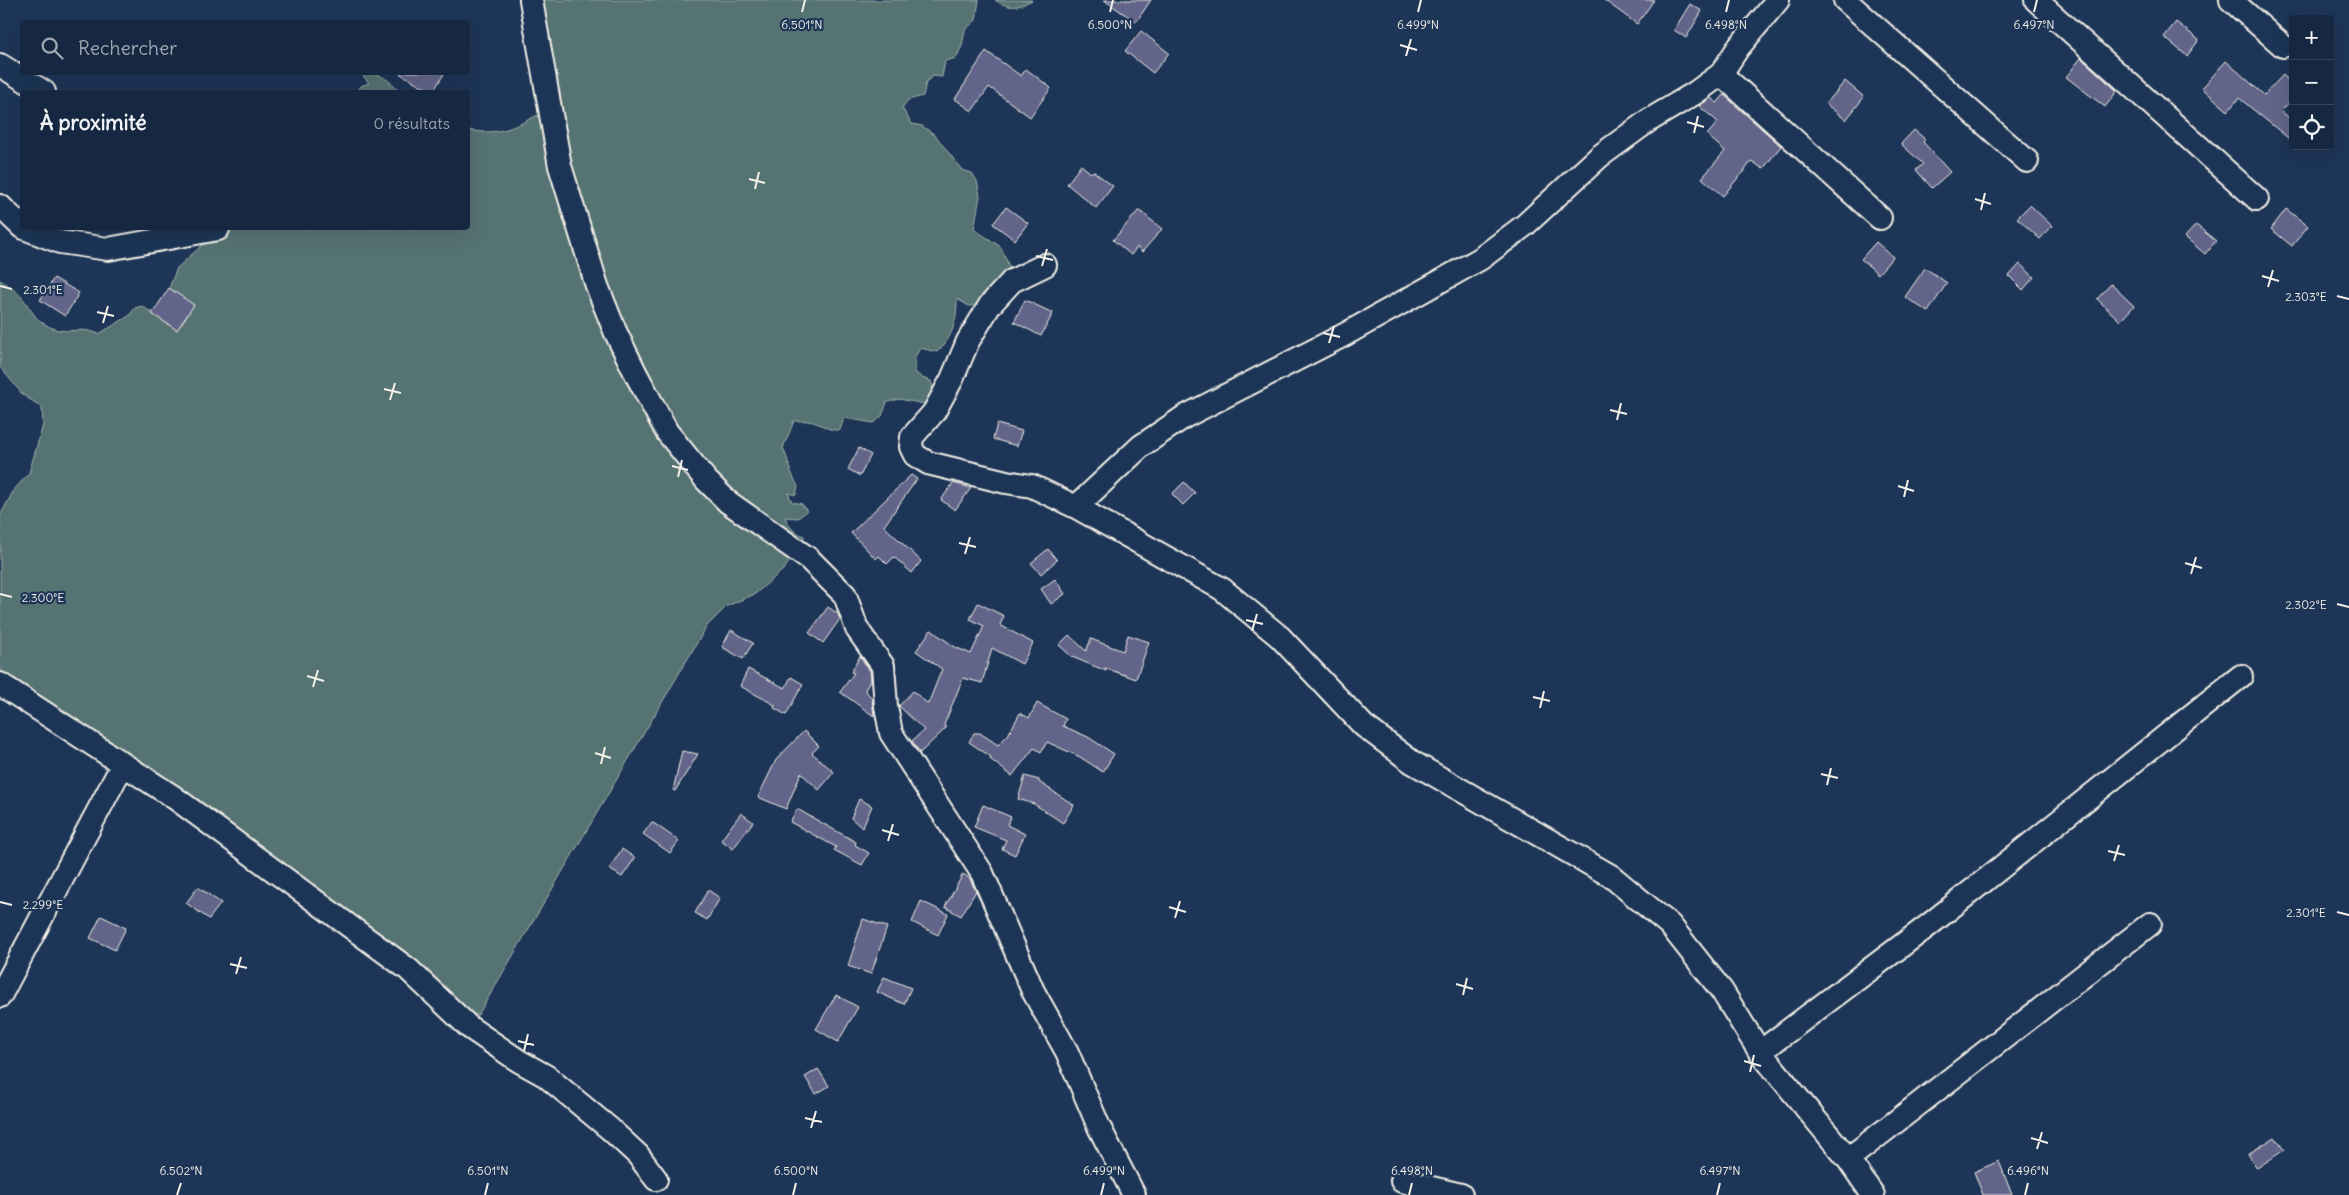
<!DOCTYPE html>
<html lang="fr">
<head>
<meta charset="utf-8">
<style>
  :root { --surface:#162841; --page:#1f3048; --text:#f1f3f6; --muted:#9ea6b1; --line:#35445a }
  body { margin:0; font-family:Delius,sans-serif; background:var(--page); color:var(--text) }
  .controls { position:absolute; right:15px; top:15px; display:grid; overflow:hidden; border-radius:5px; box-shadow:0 5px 20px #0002 }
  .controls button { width:45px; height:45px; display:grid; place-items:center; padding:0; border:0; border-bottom:1px solid var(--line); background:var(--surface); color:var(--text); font:25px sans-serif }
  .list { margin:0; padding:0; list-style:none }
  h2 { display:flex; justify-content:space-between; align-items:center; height:65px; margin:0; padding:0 20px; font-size:21px }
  h2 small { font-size:16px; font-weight:400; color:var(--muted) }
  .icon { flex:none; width:28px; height:28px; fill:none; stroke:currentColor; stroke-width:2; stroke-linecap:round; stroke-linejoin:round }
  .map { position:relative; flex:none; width:2349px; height:1195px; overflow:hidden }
  .search { position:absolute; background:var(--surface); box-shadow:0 5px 20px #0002; left:20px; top:20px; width:450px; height:55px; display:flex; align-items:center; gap:12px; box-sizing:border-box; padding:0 18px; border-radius:5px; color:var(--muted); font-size:19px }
  .panel { position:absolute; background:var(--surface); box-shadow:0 5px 20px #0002; left:20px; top:90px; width:450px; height:140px; border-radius:5px }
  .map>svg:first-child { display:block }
  .green { fill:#557372; stroke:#a4b2ad }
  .building { fill:#626589; stroke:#f4f1e8 }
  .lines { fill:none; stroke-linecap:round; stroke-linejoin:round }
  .minor-casing { stroke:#f4f1e8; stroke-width:26 }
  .minor { stroke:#1d3557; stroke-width:22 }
  .ticks { fill:none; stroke:#f4f1e8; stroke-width:2 }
  .ticks-label { font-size:12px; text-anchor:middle; fill:#f4f1e8; stroke:#1d3557; stroke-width:4.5; stroke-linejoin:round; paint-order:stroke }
</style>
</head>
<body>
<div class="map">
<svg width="2349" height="1195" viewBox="0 0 2349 1195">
  <rect width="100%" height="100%" fill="#1d3557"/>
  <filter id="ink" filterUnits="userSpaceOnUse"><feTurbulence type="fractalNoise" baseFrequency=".02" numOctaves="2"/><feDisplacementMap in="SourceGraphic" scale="10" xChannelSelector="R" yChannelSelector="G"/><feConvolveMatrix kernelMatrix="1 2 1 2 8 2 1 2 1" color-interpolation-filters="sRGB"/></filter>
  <g filter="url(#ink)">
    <path class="green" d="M540,0H979L976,20L965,30L962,46L956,58L945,61L942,77L933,76L926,82L923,96L908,100L902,108L912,124L922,126L935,135L962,170L972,173L977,181L980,196L974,229L1001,247L1011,271L990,305L969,306L957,299C957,320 953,338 937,352L920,348L915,357V372L922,378L931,381L934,392L925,404L899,399L887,402L882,416L874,423L844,418L840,430C829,431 825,426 816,423C808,420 802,421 794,421L783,448C789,461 790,474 798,486L796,495L788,493L792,502L802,504L807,511L798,518L785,517C789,527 793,532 804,536V542L784,569L755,594L727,606L707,626L478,1015L466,1012L0,684V516L14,490L29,473L43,425L42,407L23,395L0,367V280C10,287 20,293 26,303C35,315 35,320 50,327C69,336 79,325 99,334L129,316L135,308L142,306L177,330L193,305L169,288L177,268L221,228H468V130C504,137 518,124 550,109Z
      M995,0H1032C1019,8 1008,9 995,0Z
      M365,72C378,72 392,81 399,92H357L361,86L369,83L363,76Z"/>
    <path class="building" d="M1104,0H1151L1136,22Z
      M1604,0H1654L1637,24Z
      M1690,4L1702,11L1686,38L1674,30Z
      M2176,22L2199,40L2187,56L2164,37Z
      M1141,31L1169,53L1153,73L1125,51Z
      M986,51L1021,76L1026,69L1051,88L1030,117L989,87L972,111L955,99Z
      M2081,58L2117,91L2105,107L2066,77Z
      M2226,61L2264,95L2283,75L2293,85V98L2281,111L2293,121V142L2239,98L2228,111L2202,88Z
      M397,72H445L433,92Z
      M1845,81L1864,97L1846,120L1826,104Z
      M1724,95L1781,146L1763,169L1752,161L1723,196L1702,178L1725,151L1707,135L1718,122L1699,106L1711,98L1717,103Z
      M1914,130L1925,139L1923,142L1950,172L1932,188L1916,170L1923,164L1901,144Z
      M1081,165L1091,173L1093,171L1113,186L1096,208L1067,184Z
      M2030,205L2052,226L2040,239L2017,218Z
      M1006,207L1028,223L1015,240L993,224Z
      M2286,209L2308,226L2292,246L2271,229Z
      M1139,210L1162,229L1142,252L1137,247L1131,255L1113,240Z
      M2196,225L2216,241L2205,254L2185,237Z
      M1876,242L1893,257L1878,274L1861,259Z
      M2020,264L2034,277L2023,290L2009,276Z
      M1925,268L1947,283L1928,312L1905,297Z
      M54,278L79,293L65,316L40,300Z
      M2111,284L2134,306L2120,321L2097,299Z
      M169,288L194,305L177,330L152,314Z
      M1025,300L1053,313L1041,336L1014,322Z
      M997,424L1022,431L1017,446L993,439Z
      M859,448L871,455L860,476L848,469Z
      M911,475L917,479L884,526L921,561L912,573L894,557L887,564L879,556L876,559L851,533Z
      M1184,482L1195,493L1183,505L1172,494Z
      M953,483L971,488L955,510L941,500Z
      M1048,549L1057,560L1041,574L1031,563Z
      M1055,579L1065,594L1051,604L1041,589Z
      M978,603L1004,616L1000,625L1033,643L1022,664L992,648L982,683L963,678L944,725L946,728L920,753L912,741L924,730L899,706L913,691L928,704L942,669L916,651L931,630L955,647L971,654L984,626L970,619Z
      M828,607L838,614L840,619L823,643L809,633Z
      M731,630L753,643L743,659L722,647Z
      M1069,635L1086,651L1091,639L1123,651L1128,635L1149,642L1136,679L1105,668L1106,671L1072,657L1059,645Z
      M860,656L870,671L871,679L865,690L872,698L874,716L840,692L854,673L851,672Z
      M748,669L785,688L791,677L803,684L786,715L774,708L775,705L740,686Z
      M1037,703L1066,719L1063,726L1088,737L1114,754L1103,772L1080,757L1047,742L1041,752L1034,748L1012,776L990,759L991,757L969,742L974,733H980L998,745L1008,735L1020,713L1029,718Z
      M804,731L819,746L812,753L834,772L819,790L801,773L786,809L758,797L776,760Z
      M682,751L698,754L675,791L673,790Z
      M1025,776L1039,780V782L1074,805L1063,823L1034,804L1018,799Z
      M859,799L872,806L862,828L851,818Z
      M983,805L1011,817L1007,825L1025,834L1015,855L1002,849L1006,840L974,827Z
      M797,809L856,842L855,845L869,853L862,865L834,850L836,847L790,822Z
      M741,813L753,822L733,849L721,840Z
      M652,822L679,841L670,853L643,834Z
      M622,849L635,858L622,877L609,869Z
      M963,874L969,878L976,891L961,916L945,907Z
      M198,887L221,903L209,919L186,903Z
      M708,890L720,898L707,920L695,913Z
      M921,901L948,914L938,935L912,922Z
      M101,916L126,928L115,950L90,938Z
      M863,919L887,927L871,974L848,966Z
      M884,977L911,988L904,1004L877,992Z
      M836,995L858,1007L838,1042L816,1029Z
      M818,1069L829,1086L816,1094L805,1077Z
      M2275,1137L2284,1150L2257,1168L2248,1154Z
      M1999,1161L2012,1195H1983L1974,1172Z"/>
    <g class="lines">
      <g class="minor-casing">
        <path id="minor" d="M531,0L560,166L597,286L615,331L636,374L667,432L706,480L728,502L809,559L845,595L857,629L883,666L886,706L891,733L982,873L1033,991L1067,1052L1099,1127L1134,1195
          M1845,0L2027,161
          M2036,0L2257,199
          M2231,0L2283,46
          M0,65L44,92
          M1721,74L1880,218
          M0,206L22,227
          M24,228L60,242L108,249L218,229
          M1045,265L1012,281L990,305L968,341L952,379L934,412L912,437L911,447L915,455L928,463L1006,482L1032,486L1076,507L1222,589L1280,637L1364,726L1412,762L1611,876L1670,925L1722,991L1760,1052L1848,1159L1873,1195
          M1076,507L1141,446L1184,417L1344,335L1480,259L1525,225L1600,156L1648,121L1695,93L1721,74L1738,48L1778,0
          M0,684L175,798L408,969L469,1027L519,1061L546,1076L610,1129L638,1155L656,1179
          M0,996L123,764
          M1760,1052L1929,925L2241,676
          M1848,1159L2150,924
          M1402,1181L1461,1195"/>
      </g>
      <use href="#minor" class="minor"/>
    </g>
  </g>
  <path class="ticks" d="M802,12L805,0M1110,12L1113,0M1418,12L1421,0M1726,12L1729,0M2034,12L2037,0M1400,45L1417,50M1406,56L1411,39M1687,122L1704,127M1694,133L1698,116M749,179L765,183M755,189L759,172M1975,199L1991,204M1981,210L1985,193M1036,256L1053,260M1042,266L1047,249M2262,276L2279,281M0,286L12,289M2268,287L2273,270M2337,296L2349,299M97,312L114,316M103,323L108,306M1323,333L1340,337M1329,343L1334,326M384,389L401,393M390,400L395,383M1610,410L1627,414M1617,420L1621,403M672,466L688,470M678,477L682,460M1898,486L1914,491M1904,497L1908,480M959,543L976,547M965,554L970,537M2185,563L2202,568M2191,574L2196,557M0,594L12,597M2337,604L2349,607M1246,620L1263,624M1252,631L1257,614M307,676L324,681M313,687L318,670M1533,697L1550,701M1540,708L1544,691M595,753L611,758M601,764L605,747M1821,774L1838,778M1827,785L1831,768M882,830L899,835M888,841L893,824M2108,851L2125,855M2114,861L2119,845M0,902L12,905M1169,907L1186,912M2337,912L2349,915M1175,918L1180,901M230,964L247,968M236,974L241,957M1456,984L1473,989M1463,995L1467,978M518,1041L534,1045M524,1051L528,1034M1744,1061L1761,1066M1750,1072L1754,1055M805,1118L822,1122M811,1128L816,1111M2031,1138L2048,1143M2037,1149L2042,1132M177,1195L181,1183M485,1195L488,1183M793,1195L796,1183M1101,1195L1104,1183M1409,1195L1412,1183M1717,1195L1720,1183M2025,1195L2028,1183"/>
  <g class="ticks-label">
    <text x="802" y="29">6.501°N</text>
    <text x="1110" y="29">6.500°N</text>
    <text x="1418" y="29">6.499°N</text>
    <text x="1726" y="29">6.498°N</text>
    <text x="2034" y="29">6.497°N</text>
    <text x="43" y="294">2.301°E</text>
    <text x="2306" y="301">2.303°E</text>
    <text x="43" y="602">2.300°E</text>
    <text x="2306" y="609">2.302°E</text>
    <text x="43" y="909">2.299°E</text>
    <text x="2306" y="917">2.301°E</text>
    <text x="181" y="1175">6.502°N</text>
    <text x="488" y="1175">6.501°N</text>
    <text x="796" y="1175">6.500°N</text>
    <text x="1104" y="1175">6.499°N</text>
    <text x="1412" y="1175">6.498°N</text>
    <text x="1720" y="1175">6.497°N</text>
    <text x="2028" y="1175">6.496°N</text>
  </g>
</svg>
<div class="controls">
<button>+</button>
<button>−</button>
<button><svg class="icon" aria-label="locate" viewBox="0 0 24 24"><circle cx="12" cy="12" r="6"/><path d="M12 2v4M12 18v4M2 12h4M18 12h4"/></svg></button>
</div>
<div class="search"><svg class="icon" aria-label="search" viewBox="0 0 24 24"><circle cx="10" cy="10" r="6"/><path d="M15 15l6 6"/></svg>Rechercher</div>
<section class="panel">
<h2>À proximité<small>0 résultats</small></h2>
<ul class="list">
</ul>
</section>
</div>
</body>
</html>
